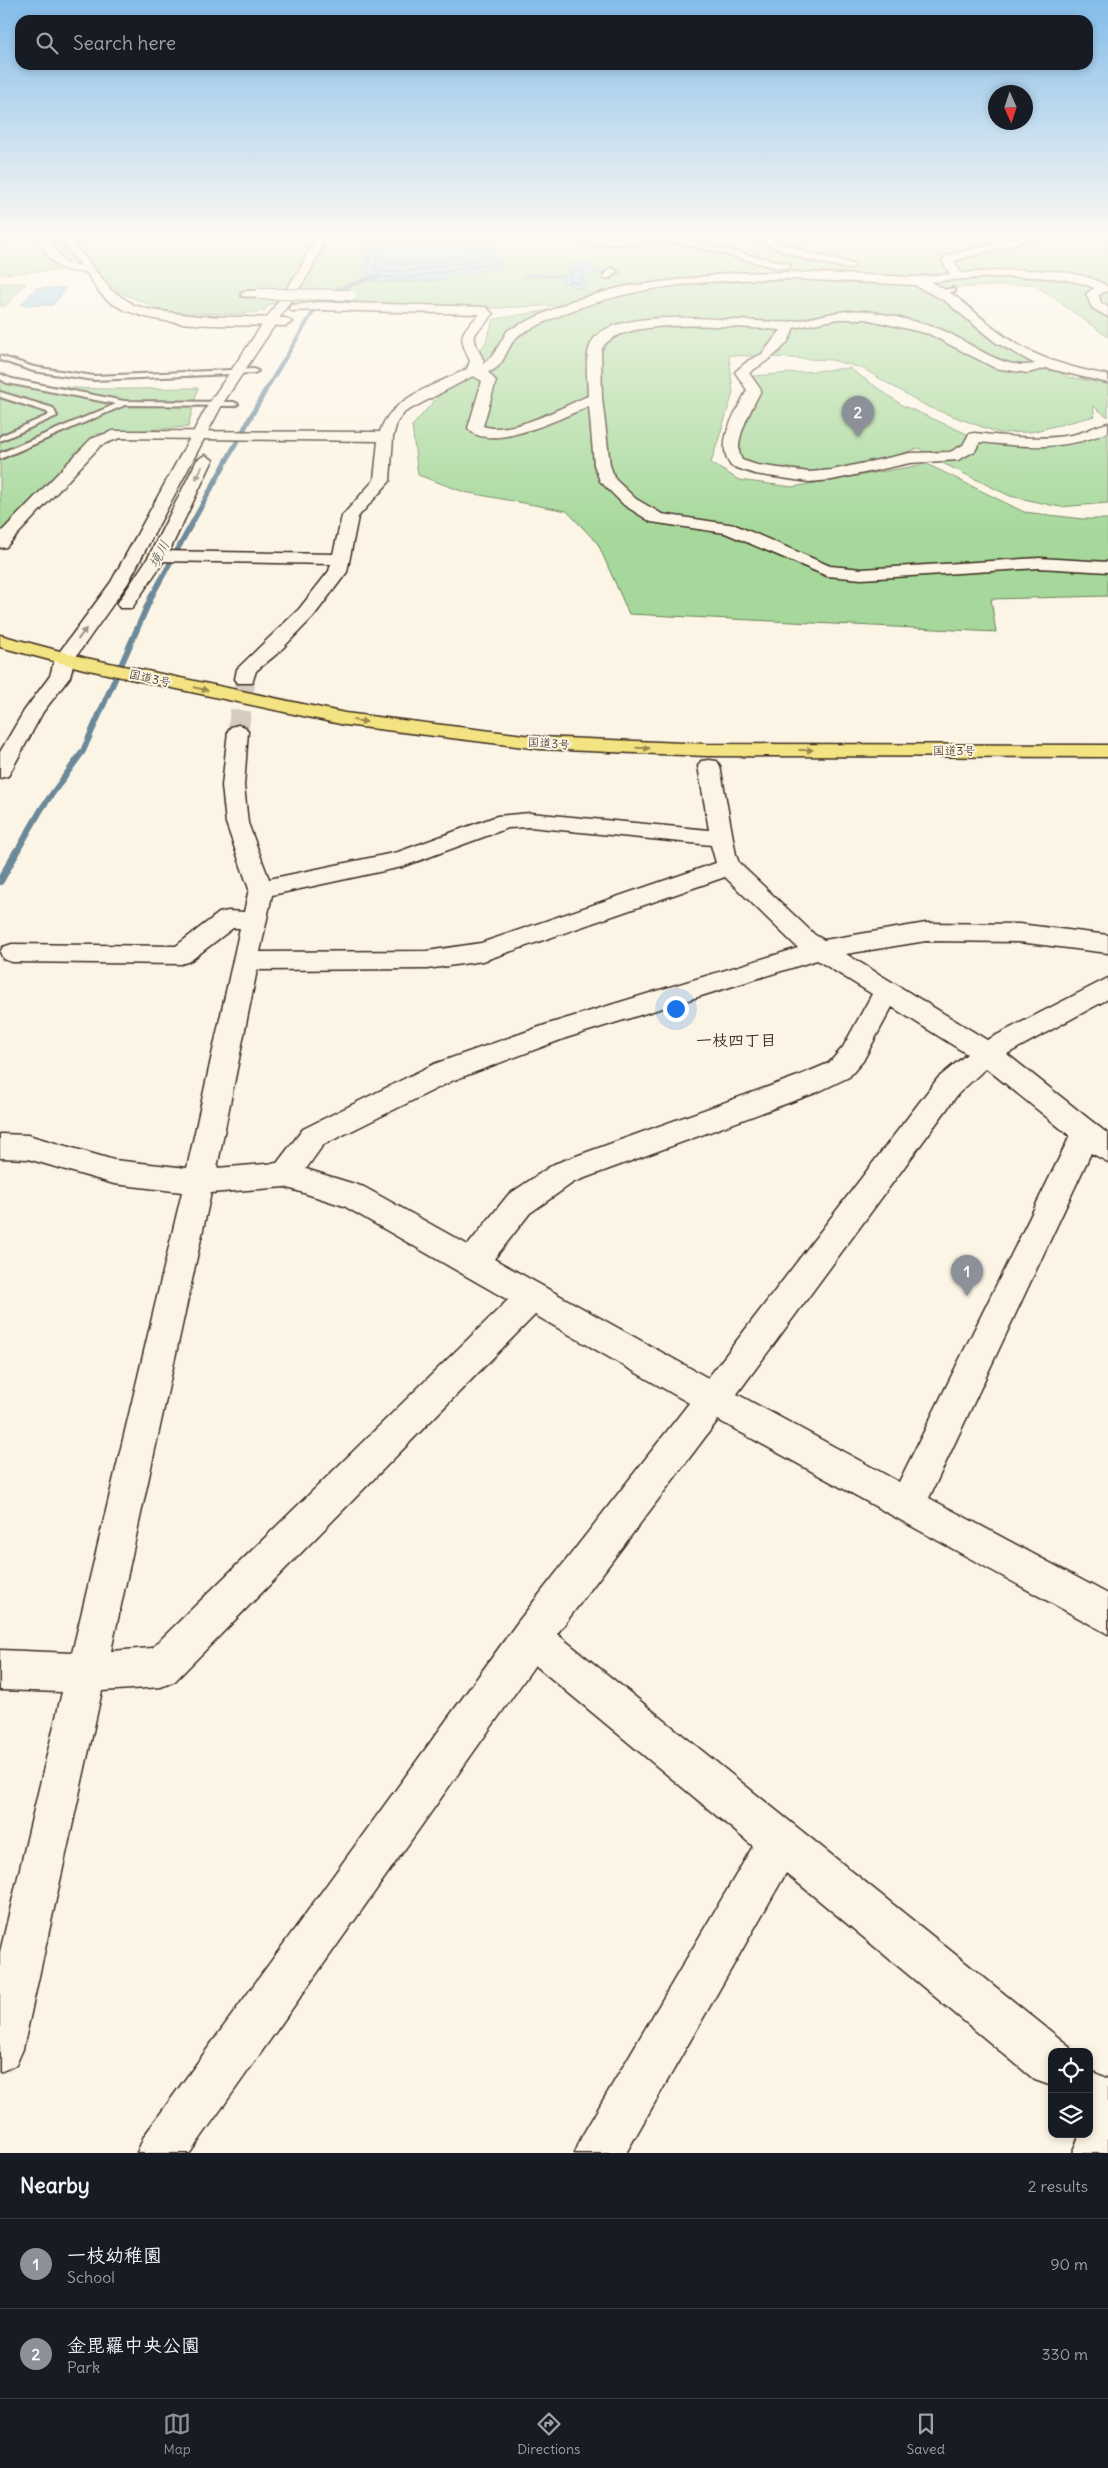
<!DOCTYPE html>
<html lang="en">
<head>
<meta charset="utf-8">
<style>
  :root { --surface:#171b24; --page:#242831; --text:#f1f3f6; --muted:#9ea1a6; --line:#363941; --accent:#8c9099 }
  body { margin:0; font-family:Delius,"Klee One",sans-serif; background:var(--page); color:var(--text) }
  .controls { position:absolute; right:15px; bottom:15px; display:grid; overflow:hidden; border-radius:10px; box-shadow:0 2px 8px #0003 }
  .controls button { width:45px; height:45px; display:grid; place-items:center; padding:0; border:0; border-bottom:1px solid var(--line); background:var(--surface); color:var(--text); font:25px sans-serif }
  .compass { position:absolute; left:988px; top:85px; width:45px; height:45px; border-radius:50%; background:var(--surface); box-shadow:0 2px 8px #0003; rotate:177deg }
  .you { position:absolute; left:675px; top:1008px; width:18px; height:18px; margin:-12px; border:4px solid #fff; border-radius:50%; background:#1a73e8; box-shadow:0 0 0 8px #1a73e833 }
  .badge { display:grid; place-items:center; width:32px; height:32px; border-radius:50%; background:var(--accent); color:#fff; font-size:16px; font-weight:700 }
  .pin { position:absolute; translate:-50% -41px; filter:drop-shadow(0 1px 2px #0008) }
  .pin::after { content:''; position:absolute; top:26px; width:18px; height:15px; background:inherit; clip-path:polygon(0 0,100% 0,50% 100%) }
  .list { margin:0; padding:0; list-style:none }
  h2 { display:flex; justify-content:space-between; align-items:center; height:65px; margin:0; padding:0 20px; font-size:21px }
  h2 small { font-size:16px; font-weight:400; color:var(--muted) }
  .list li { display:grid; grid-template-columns:32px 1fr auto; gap:15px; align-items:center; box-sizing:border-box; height:90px; padding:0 20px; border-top:1px solid var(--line) }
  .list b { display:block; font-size:19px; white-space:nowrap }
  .list p { margin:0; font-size:16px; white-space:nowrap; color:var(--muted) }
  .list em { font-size:16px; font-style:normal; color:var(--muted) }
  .icon { flex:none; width:28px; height:28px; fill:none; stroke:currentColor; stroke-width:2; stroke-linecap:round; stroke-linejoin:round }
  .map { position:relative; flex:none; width:1108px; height:2153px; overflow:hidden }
  .search { position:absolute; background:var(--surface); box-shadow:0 2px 8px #0003; left:15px; right:15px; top:15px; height:55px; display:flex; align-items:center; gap:12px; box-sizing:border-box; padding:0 18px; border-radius:15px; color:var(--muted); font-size:19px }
  .sheet { height:245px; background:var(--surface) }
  nav { display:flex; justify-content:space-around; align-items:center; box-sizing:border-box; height:70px; border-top:1px solid var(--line); background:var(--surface); font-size:14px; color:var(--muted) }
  nav a { display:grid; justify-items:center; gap:2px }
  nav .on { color:var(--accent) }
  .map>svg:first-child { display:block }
  .green { fill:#a5d89a; stroke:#70815c }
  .water { fill:#8cc9ec; stroke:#6c899a }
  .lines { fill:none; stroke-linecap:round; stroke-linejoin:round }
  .shore { stroke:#5b6a70; stroke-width:1 }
  .stream-far3 { stroke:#6c899a; stroke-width:4 }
  .stream-far2 { stroke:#6c899a; stroke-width:5 }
  .stream-far1 { stroke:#6c899a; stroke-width:6 }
  .stream { stroke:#6c899a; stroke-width:8 }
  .minor-tunnel { stroke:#d5ccbd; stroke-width:21; stroke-dasharray:21 10; stroke-linecap:butt }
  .service-casing { stroke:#3b2a1e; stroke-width:4 }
  .pedestrian-casing { stroke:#3b2a1e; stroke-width:4 }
  .minor-casing { stroke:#3b2a1e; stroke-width:3 }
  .tertiary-casing { stroke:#3b2a1e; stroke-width:3 }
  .trunk-casing { stroke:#3b2a1e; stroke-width:3 }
  .service { fill:#fcf5e5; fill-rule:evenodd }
  .pedestrian { fill:#fcf5e5; fill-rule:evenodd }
  .minor { fill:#fcf5e5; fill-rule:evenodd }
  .tertiary { fill:#fcf5e5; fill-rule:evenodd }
  .trunk { fill:#f4e382; fill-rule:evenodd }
  .pedestrian-bridge-casing { stroke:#3b2a1e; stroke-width:12; stroke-linecap:butt }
  .pedestrian-bridge { stroke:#fcf5e5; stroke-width:10 }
  .oneway { fill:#9c9082 }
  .oneway2 { fill:#988650 }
  .labels { text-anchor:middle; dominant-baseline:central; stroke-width:4; stroke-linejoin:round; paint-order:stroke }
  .far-street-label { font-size:12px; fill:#3b2a1e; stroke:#fcf5e5 }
  .far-water-label { font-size:14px; font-style:italic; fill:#4f5252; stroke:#fcf5e5 }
  .neighbourhood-label { font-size:16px; font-weight:bold; fill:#3b2a1e; stroke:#fcf5e5 }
</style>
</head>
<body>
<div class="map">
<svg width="1108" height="2153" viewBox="0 0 1108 2153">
  <rect width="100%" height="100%" fill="#fcf5e5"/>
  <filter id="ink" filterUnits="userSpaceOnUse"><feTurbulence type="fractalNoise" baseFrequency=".02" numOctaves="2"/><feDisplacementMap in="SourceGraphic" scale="10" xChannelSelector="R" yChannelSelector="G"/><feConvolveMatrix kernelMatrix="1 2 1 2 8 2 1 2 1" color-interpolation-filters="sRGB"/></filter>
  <g filter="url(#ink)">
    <path class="green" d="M0,235H1108V337L1034,284L946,288L1020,346L1067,377L1108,384V417L1093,406L1095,416L1031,432L999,433L928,407L862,368L831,360L729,355L733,393L711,463L739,480L792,487L927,464L1024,512L1083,519H1108V596L991,599L996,632L629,614L598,544L567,511L464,492L418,475L412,426L485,344L494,319L588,304L496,308L269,304L265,310L244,314L185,313L153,309L148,304L119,292L89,268L0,274Z
      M0,283H26L5,306H0Z
      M849,368L902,405L974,437L1048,443L1108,427V503L1060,507L1010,496L930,457L919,448L845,473L755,469L731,455L754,390L743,377Z
      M0,374C56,395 138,388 198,388L188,427L95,434L0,534Z"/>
    <path class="water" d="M368,235H480L501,260V267L432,281L375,282L364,277L361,272L366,260L364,239Z
      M572,262L589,264L595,270L601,272H624L618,275L603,273L587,278L586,287C570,290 572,286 560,279C551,275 532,277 522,277L523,274L565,276Z
      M36,288H66L53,305H21Z"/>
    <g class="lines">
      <path class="shore" d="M371,235C367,248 372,259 367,273L377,277L403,278L494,264L495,260L478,240L477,235
        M378,235L375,269L385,272L412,271L483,259L484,256L472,243L470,235
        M385,235V261C410,270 442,260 467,254L469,251L464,243L463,235
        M575,269L586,271L579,283L569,281Z"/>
      <path class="stream-far3" d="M264,393L324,294L378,276"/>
      <path class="stream-far2" d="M153,594L265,391"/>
      <path class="stream-far1" d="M16,853L42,808L83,751L153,593"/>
      <path class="stream" d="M0,881L17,851"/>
      <path class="minor-tunnel" d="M238,731L245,679"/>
      <g class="service-casing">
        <path id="service" d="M953,288L955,291L941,294L938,292Z
          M0,356L34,367L94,376L254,369L258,371L254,373L94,380L33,371L0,360Z
          M0,374L12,379L124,401L234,402L238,404L234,406L125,405L0,459V453L116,404L7,383L0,379Z
          M0,392L53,408L57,416L0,441V436L49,415L47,412L0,397Z"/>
      </g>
      <g class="pedestrian-casing">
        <path id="pedestrian" d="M612,268L617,271L610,278H604V274Z
          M246,291H259L264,294L259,297L242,296L241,294Z"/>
      </g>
      <g class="minor-casing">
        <path id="minor" d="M36,235H46L66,264L81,265L56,235H67L111,290L134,305L151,310L197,316L286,318L292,322L286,326C234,324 154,331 110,302C99,295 93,282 86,272C55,273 50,261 36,235Z
          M573,235L610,238L665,236L789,264L791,266L785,269C742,262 698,242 654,242C636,242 584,251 573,235Z
          M748,235H762L809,253L853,264L855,266L849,269L801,258L749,237Z
          M1024,235H1041L1040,237L954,261L961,273C1001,271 1074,263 1108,287L1107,291L1099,295L1101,303L1108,307V317L1092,308L1086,294L1094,288C1056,270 972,278 930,282C959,294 979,318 1004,336C1035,358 1071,368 1108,375V383L1046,368L1028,373L995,368L929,334L866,319H838L793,328C792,347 763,363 749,373L761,390C753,407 731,443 742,460L757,465L809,472L832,470L910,453L950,452L963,445L969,434L974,433C1006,436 1039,441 1071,435C1084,433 1095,426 1108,423V432C1066,451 1024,447 980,442L975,451L958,460L910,463L832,480L809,482L755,474L731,466C714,442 736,413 747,390L735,372L749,360L762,354L781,330C745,328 614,313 601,351L602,398L610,465L615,479L636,499L662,514L735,525L830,566L862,569L1039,558L1108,562V572L1039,568L862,579L827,576L725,533L651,522L624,505L600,481L594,465L589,406C566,416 487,455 468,428L482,381L473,376L405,412L397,422L393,437L390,481L358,517L347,572L313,617L278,653L256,671L252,683H238L235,679L237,669L299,609L329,571L331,564L158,561L152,560L149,556L152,552L158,551L333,554L342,516L374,480L378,441L120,438L101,445L6,547L0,548V533L91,439L113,431L380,432C389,398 438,384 467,369L470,361C458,335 459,334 480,314L320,310L291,311L289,308L291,305L320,302L486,307L493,314C475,338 467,329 484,361L482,365L493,355L508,330L571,301L622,287L731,273L792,272L913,277L950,274L942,261L946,256ZM792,279L914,285L945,301L995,342L1035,364C999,371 968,339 937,328C915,321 889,315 867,311C839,308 815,319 788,322C778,323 768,321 758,321C716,320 636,310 601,332C581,345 588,376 588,396C562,407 511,436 483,426L496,381L488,372C505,368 505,349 516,338C521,332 531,329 539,325C617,286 705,279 792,279Z
          M238,725L245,727L248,731L244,786L248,823L269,879L398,852L497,816L530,813L709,830L698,766L701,761L709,760L717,761L720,766L736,855L739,863L815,935L824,940L926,923L1019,924L1108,935V953L1019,942L926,941L846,954L987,1040L1108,978V999L1007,1054L1108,1134V1162L1091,1153L929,1498L1108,1594V1634L718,1420L557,1634L1069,2046L1071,2052H1052V2086L1035,2080L786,1873L626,2153H575L582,2136L753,1846L535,1665L190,2153H137L144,2136L517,1623L689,1403L535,1315L175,1681L161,1687L102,1691L23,2049L16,2065L0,2072V1952L62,1692L0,1690V1650L72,1653L182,1192L114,1184L28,1159L0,1158V1134L28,1135L114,1160L187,1168L240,928H233L190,961L181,964L12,962L3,959L0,952L3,947L12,944L176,946L219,913L228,911L244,912L249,889L226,823L222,786L228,731L231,727ZM530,827L711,845L716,863L481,943L427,951L260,952L272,895L402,867L508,828ZM725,877L798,948L548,1024L434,1064L303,1129L277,1163L217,1168L257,970L427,969L483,961ZM817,960L872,994L843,1047L829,1063L798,1076L554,1164L508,1195L468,1245L364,1187L306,1169L323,1145L454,1080L566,1038ZM892,1007L967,1054L938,1078L708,1378L494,1259L530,1213L574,1182L818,1092L849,1077L863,1061ZM986,1068L1070,1136L899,1482L737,1394L958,1094ZM285,1187L344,1206L508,1300L152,1648L111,1651L211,1193Z
          M1089,2070L1108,2079V2153H1072L1080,2134H1089Z"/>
      </g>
      <g class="tertiary-casing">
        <path id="tertiary" d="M317,235H327L310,272L223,403L128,583L75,658L70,677L43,712L11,771L8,776L0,778V752L24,711L50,676L55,658L111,582L209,403L298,272Z
          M205,455L213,460L167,556L132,608H120L117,604L149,556L197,460Z"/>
      </g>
      <g class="trunk-casing">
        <path id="trunk" d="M0,635L86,658L345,713L540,737L706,744L1108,745V757L706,756L540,749L345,725L84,669L0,647Z"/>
      </g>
      <use href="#service" class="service"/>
      <use href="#pedestrian" class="pedestrian"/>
      <use href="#minor" class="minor"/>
      <use href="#tertiary" class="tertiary"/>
      <use href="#trunk" class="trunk"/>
      <g class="pedestrian-bridge-casing">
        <path id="pedestrian-bridge" d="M259,294L351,295"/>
      </g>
      <use href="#pedestrian-bridge" class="pedestrian-bridge"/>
    </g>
    <defs><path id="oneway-solid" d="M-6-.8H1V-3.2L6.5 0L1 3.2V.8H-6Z" transform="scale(1.25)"/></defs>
    <g class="oneway">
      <use href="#oneway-solid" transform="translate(199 473) rotate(116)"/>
      <use href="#oneway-solid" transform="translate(82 634) rotate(-54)"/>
    </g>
    <g class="oneway2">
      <use href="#oneway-solid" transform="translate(201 689) rotate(13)"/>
      <use href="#oneway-solid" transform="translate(360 721) rotate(8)"/>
      <use href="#oneway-solid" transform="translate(643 748) rotate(2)"/>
      <use href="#oneway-solid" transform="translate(806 750)"/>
    </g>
  </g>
  <linearGradient id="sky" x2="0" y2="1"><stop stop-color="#83bcea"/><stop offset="0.44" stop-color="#fefaf3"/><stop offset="1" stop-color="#fefaf3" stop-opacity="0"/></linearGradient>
  <rect width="1108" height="536" fill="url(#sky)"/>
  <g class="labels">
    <g class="far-street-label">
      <text transform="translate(150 678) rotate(13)">国道3号</text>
      <text transform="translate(549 743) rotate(4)">国道3号</text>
      <text x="954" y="750">国道3号</text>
    </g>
    <g class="far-water-label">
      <text transform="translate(159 554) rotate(-62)">境川</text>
    </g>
    <g class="neighbourhood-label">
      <text x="736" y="1040">一枝四丁目</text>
    </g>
  </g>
</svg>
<div class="controls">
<button><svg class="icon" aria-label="locate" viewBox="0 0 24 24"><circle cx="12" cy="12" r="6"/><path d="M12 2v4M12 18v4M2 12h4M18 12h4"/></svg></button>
<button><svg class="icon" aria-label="layers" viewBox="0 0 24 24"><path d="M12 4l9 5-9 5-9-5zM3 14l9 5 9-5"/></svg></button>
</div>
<svg class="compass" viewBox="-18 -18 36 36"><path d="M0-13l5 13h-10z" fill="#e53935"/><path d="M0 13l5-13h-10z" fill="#9ea1a6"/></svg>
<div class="you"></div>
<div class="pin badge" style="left:967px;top:1296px">1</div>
<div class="pin badge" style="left:858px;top:437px">2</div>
<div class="search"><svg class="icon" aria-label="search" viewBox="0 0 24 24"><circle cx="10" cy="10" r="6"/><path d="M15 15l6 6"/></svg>Search here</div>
</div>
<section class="sheet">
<h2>Nearby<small>2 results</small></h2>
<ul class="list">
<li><span class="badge">1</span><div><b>一枝幼稚園</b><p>School</p></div><em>90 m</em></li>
<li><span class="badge">2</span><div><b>金毘羅中央公園</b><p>Park</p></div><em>330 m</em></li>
</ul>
</section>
<nav>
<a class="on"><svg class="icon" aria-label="map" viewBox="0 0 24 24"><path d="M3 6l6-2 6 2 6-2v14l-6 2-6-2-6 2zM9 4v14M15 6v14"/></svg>Map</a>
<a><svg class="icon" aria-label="directions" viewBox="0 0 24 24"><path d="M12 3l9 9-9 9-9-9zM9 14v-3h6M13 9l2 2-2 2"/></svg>Directions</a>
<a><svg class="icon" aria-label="saved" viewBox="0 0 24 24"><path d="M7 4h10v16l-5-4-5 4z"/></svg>Saved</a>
</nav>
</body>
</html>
